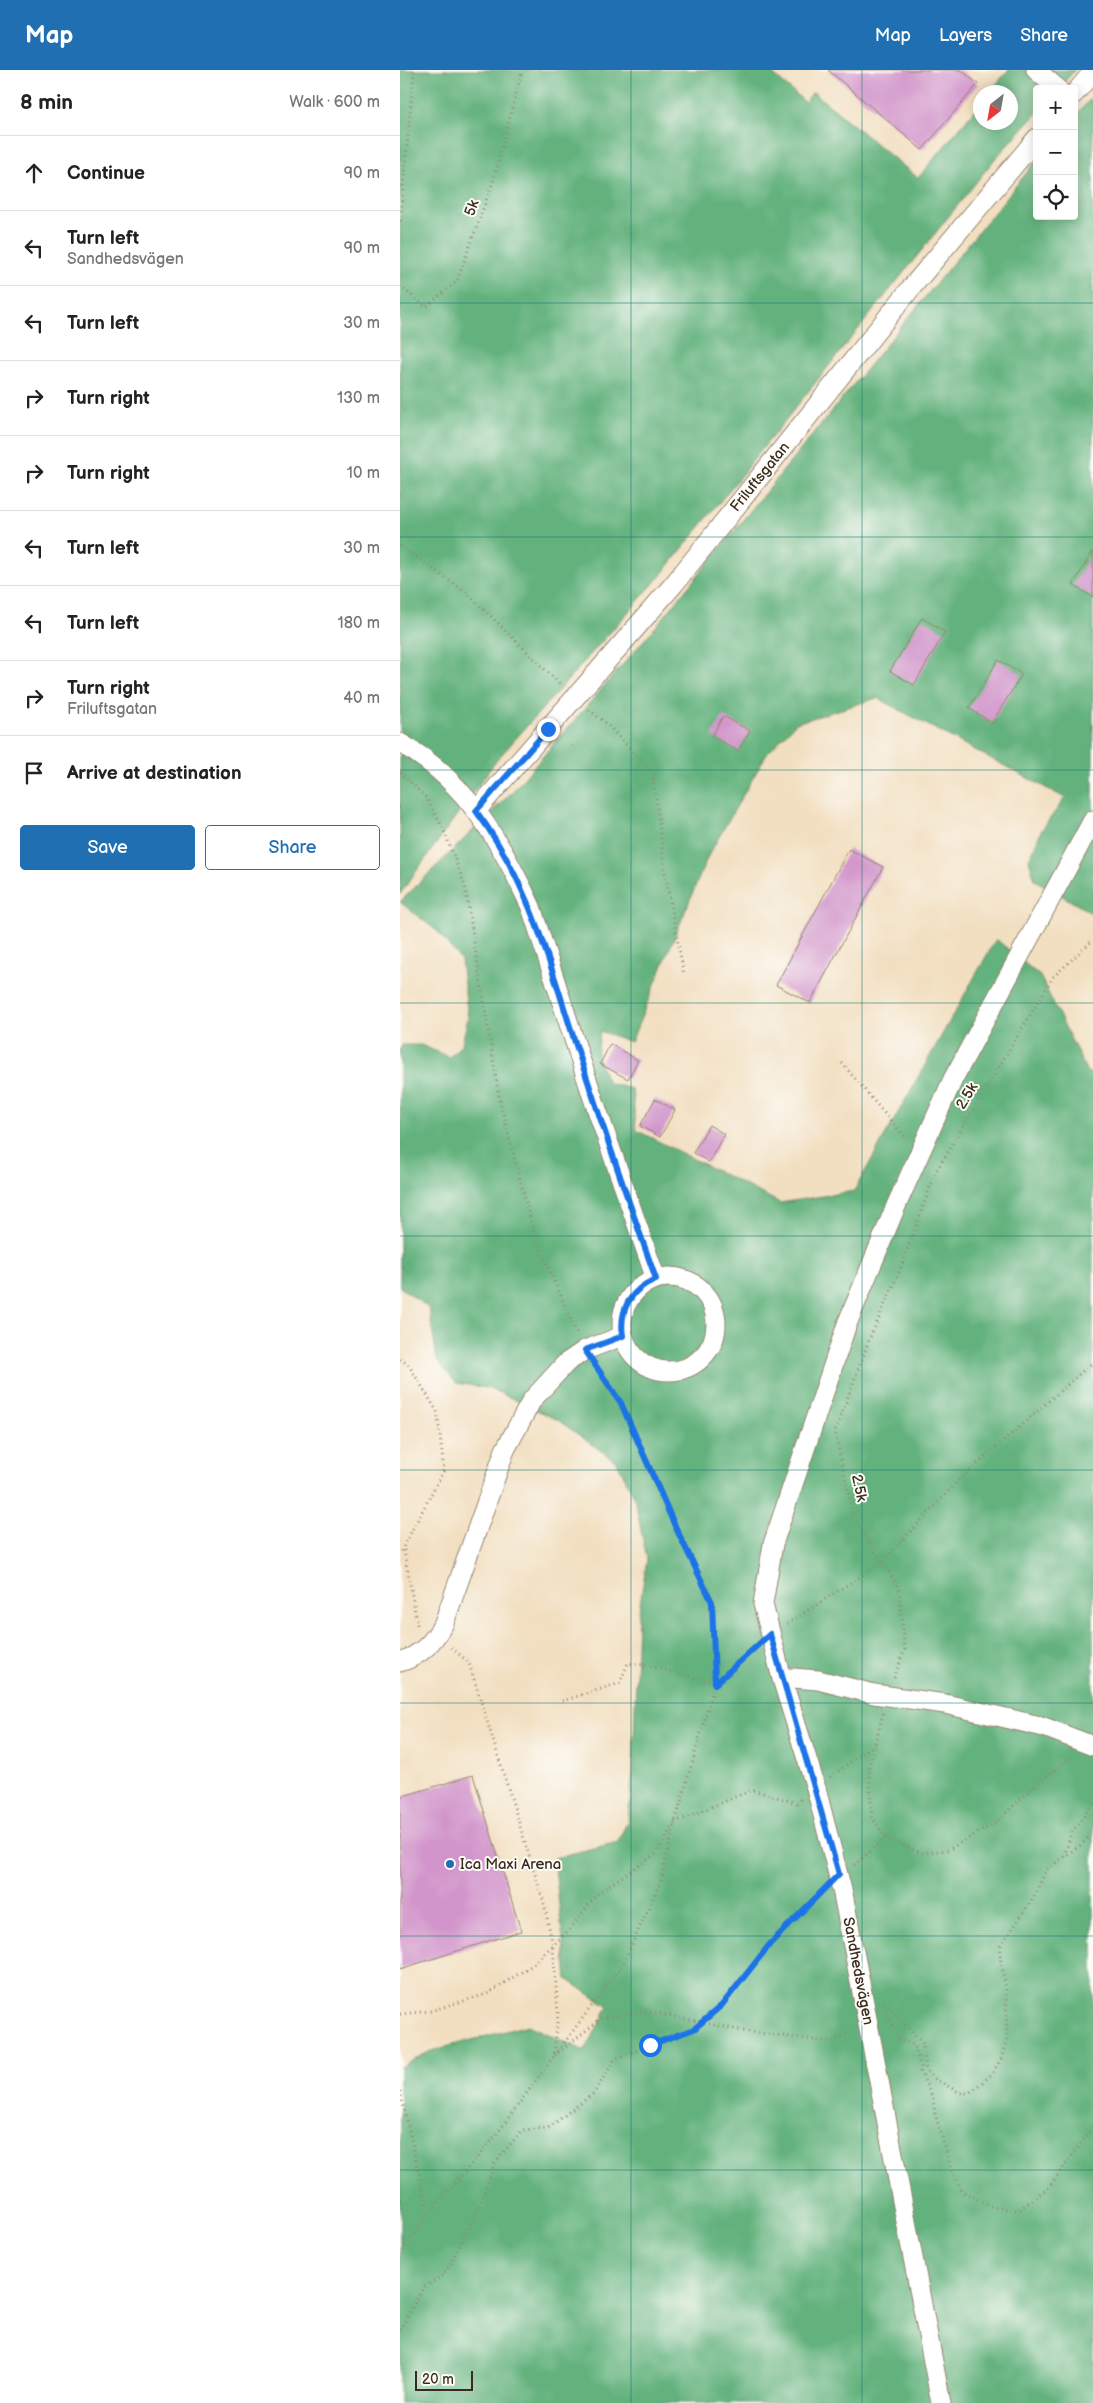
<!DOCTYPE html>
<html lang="en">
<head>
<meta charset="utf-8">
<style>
  :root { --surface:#fff; --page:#f6f6f6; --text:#222; --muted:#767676; --line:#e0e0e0; --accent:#1f6fb2 }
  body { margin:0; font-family:"Balsamiq Sans",sans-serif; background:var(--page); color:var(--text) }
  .controls { position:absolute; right:15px; top:15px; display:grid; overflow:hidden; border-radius:5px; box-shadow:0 2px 12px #0003 }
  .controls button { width:45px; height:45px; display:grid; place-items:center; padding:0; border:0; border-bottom:1px solid var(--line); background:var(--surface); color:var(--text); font:25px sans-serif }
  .compass { position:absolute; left:573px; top:15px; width:45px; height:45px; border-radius:50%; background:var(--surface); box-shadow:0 2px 12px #0003; rotate:211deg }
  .scale { position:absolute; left:15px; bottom:12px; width:58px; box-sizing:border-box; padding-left:5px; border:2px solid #3b2a1e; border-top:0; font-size:14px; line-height:18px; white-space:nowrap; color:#3b2a1e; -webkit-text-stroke:4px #fdfcf7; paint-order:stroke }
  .stop { position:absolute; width:15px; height:15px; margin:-11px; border:4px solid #1a73e8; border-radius:50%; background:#fff }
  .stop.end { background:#1a73e8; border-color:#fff; box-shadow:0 1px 5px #0008 }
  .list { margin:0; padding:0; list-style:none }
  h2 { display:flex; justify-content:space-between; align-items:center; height:65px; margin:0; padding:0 20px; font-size:21px }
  h2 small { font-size:16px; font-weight:400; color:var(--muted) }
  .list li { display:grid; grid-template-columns:32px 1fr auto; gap:15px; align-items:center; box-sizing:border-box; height:75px; padding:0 20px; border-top:1px solid var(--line) }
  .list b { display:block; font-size:19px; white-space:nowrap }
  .list p { margin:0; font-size:16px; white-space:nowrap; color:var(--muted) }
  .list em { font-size:16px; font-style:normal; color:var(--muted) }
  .actions { display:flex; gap:10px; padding:15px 20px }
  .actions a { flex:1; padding:11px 0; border:1px solid var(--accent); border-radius:5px; text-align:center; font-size:18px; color:var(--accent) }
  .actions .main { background:var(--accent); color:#fff }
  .icon { flex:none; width:28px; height:28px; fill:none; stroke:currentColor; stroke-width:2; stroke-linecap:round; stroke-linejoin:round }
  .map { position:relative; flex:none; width:693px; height:2333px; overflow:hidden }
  header { display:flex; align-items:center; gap:30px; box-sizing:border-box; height:70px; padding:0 25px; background:var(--accent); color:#fff }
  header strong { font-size:24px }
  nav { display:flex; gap:28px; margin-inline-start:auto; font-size:18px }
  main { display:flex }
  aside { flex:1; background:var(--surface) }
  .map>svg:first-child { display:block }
  .forest { fill:#64b27e; stroke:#506e4e }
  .building { fill:#d295cb }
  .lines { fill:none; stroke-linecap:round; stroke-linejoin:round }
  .minor-casing { stroke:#968470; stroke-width:21 }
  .path { stroke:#968470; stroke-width:3; stroke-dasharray:1 4; stroke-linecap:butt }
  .minor { stroke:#fff; stroke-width:19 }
  .route { stroke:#1a73e8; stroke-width:6 }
  .grid { fill:none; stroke:#0f766e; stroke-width:1; stroke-opacity:0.55 }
  .poi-dot { fill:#1f6fb2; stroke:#fdfcf7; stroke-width:2 }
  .labels { text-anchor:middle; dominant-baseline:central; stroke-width:4; stroke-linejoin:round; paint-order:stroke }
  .street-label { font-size:15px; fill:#3b2a1e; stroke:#fdfcf7 }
  .poi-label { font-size:15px; fill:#3b2a1e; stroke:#fdfcf7; text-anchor:start }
</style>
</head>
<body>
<header>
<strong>Map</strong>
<nav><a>Map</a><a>Layers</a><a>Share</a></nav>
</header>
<main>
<aside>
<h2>8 min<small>Walk · 600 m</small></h2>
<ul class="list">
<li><svg class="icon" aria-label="ahead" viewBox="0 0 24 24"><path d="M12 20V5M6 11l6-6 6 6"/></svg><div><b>Continue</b></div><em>90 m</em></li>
<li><svg class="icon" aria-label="left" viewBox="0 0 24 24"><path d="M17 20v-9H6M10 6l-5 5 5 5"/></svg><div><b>Turn left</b><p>Sandhedsvägen</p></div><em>90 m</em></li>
<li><svg class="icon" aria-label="left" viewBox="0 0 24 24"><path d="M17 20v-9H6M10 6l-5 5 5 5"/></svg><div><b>Turn left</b></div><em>30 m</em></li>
<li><svg class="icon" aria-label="right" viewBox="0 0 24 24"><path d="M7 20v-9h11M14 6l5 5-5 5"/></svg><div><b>Turn right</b></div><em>130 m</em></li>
<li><svg class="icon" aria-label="right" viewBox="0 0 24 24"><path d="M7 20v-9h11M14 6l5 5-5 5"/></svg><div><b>Turn right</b></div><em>10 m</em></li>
<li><svg class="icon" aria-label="left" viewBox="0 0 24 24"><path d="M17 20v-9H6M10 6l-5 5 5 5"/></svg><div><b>Turn left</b></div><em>30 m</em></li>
<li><svg class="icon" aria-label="left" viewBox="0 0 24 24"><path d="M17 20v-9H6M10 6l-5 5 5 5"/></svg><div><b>Turn left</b></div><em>180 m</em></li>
<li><svg class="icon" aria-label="right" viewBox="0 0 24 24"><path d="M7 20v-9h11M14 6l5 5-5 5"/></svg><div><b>Turn right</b><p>Friluftsgatan</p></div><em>40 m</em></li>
<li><svg class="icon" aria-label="arrive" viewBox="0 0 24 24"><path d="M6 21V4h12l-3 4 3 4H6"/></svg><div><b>Arrive at destination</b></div></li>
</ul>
<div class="actions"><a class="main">Save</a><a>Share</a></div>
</aside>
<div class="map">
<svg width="693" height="2333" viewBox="0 0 693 2333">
  <rect width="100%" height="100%" fill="#fdfcf7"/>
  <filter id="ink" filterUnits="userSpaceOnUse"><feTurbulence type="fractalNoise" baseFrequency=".02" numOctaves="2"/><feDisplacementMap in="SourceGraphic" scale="10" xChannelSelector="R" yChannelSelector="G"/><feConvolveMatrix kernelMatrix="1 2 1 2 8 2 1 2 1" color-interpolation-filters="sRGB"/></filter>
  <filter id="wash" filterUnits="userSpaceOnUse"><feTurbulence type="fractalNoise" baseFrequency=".0096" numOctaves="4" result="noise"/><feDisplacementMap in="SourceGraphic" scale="20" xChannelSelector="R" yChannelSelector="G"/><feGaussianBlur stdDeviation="1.12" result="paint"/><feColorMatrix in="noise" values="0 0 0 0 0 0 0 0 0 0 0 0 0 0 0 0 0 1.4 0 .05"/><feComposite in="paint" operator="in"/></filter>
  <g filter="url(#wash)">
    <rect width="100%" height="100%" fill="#f2dfc1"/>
    <path class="forest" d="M0,0H368L405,32L413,22L518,108L580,33V52H610V22H590L608,0H675L658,19H637V43L594,90L262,504L95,692L0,824Z
      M693,26V844L635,810L629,790L641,761L665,728L477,628L396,653L366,685L308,786L231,972L200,961L197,986L208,1013L232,1019L236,1060L380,1133L454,1121L596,869L640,906L687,1002L693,1005V2333H0V1997L31,1981L128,1955L185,1981L208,1937L167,1909L154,1788L218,1772L228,1750L233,1701L238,1547L247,1489L234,1426L217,1392L158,1350L92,1319L56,1313L37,1290L29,1238L0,1217V981L2,975H21L49,987L62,974L68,947L61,890L37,861L0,832L112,722L258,554L637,90V146H674V47Z"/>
    <g id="blocks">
      <path class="building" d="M428,0H561L578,14L522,80Z
        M693,481V527L673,515Z
        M522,548L545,562L514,615L490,601Z
        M598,590L622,604L592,653L569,638Z
        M323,646L350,661L338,681L312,666Z
        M449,779L483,797L410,933L376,915Z
        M210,974L238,990L228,1009L200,994Z
        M255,1029L275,1040L260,1067L240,1056Z
        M309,1055L324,1064L309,1092L293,1083Z
        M73,1705L121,1861L0,1899V1727Z"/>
    </g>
  </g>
  <g filter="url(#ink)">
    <use href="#blocks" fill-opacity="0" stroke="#968470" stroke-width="1"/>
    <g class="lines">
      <g class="minor-casing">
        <path id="minor" d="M636,0L658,19
          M674,24L693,2
          M0,673C65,709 101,772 131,837L194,1031L256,1209
          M76,741L274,514L511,218L637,68
          M222 1254a47 47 0 1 1 94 0a47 47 0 1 1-94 0Z
          M0,1592C22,1585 33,1572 44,1553L105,1380L132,1330L166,1293L185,1280L223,1266
          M382,1609L393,1608L418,1610L474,1624L545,1634L644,1657L693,1676
          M541,2333L443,1824L416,1718L382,1609L363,1534L373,1474L447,1254L496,1136L553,1009L693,750"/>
      </g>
      <path class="path" d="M0,151L14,0
        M0,216L26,237L57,211L94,109L122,0
        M0,476L67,523L162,616
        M189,640L206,653L253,704L265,803L284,905
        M0,702L26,728L43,758L65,816L100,1032L134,1164L177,1264
        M442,993L506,1069
        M0,1289L8,1294L37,1341L44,1400L0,1483
        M4,1480L18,1559
        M387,1554L482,1492L558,1411L693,1292
        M494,1608L505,1579L499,1519L454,1448L435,1362L469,1270L500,1200L535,1103L653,907L693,870
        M162,1631L220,1613L228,1593L247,1595L315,1613L356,1577
        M483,1643L469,1698L472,1747L486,1768L521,1783L548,1780L595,1753L636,1715L671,1688
        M430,1707L475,1674
        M664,1786L672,1762L693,1733
        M454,1795L486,1768
        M484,1933L523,1974L526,2000L532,2007L560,2023H569L584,2011L593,2002L601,1989L607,1969L606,1919L600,1886L601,1875L633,1828L647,1799L682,1774L693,1763
        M486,1941L499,1970L514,1975L521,1997L520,2002L533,2028L535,2044L552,2101L563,2122L593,2137L619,2140L649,2117L693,2057
        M0,1944L30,1941L87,1924L131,1896L170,1859L198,1823L256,1784L275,1752L315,1613L312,1532L275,1456L221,1333L195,1295
        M158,1983L202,1948L246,1941L344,1961L431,1972L452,1961
        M155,1985L223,1894L261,1810L275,1752L352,1720L397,1733L401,1729
        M0,2021L28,2143
        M0,2185L28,2144L93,2069L154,1986L158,1943L153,1876L144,1833L69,1593L51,1577
        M0,2260L23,2218L45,2204L78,2139L95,2093L122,2060L148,2058L194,2023L215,1989L293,1959L323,1935L369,1874L424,1819"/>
      <use href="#minor" class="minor"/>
    </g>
  </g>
  <g class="lines" filter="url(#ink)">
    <path class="route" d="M148,659L76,741C128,810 148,888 174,969C200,1049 228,1130 256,1209C231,1219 219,1239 223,1266L185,1280L221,1333L275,1456L312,1532L315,1614L370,1564L439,1804L370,1874L322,1935L294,1959L250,1975"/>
  </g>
  <path class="grid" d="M231,0V2333M462,0V2333M0,233H693M0,467H693M0,700H693M0,933H693M0,1166H693M0,1400H693M0,1633H693M0,1866H693M0,2100H693"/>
  <circle class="poi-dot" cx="50" cy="1794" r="5"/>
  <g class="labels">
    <g class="street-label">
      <text transform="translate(72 138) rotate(-70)">5k</text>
      <text transform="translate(360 407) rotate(-51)">Friluftsgatan</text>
      <text transform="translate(567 1026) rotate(-59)">2.5k</text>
      <text transform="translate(459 1418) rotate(78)">2.5k</text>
      <text transform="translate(458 1901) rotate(79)">Sandhedsvägen</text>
    </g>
    <g class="poi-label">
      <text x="60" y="1794">Ica Maxi Arena</text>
    </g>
  </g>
</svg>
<div class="controls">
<button>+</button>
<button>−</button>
<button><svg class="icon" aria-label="locate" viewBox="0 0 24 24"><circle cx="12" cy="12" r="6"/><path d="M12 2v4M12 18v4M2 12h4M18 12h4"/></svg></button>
</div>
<svg class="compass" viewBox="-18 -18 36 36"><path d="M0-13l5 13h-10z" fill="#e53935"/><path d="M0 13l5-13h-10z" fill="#767676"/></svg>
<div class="scale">20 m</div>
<div class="stop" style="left:250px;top:1975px"></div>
<div class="stop end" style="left:148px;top:659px"></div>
</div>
</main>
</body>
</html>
